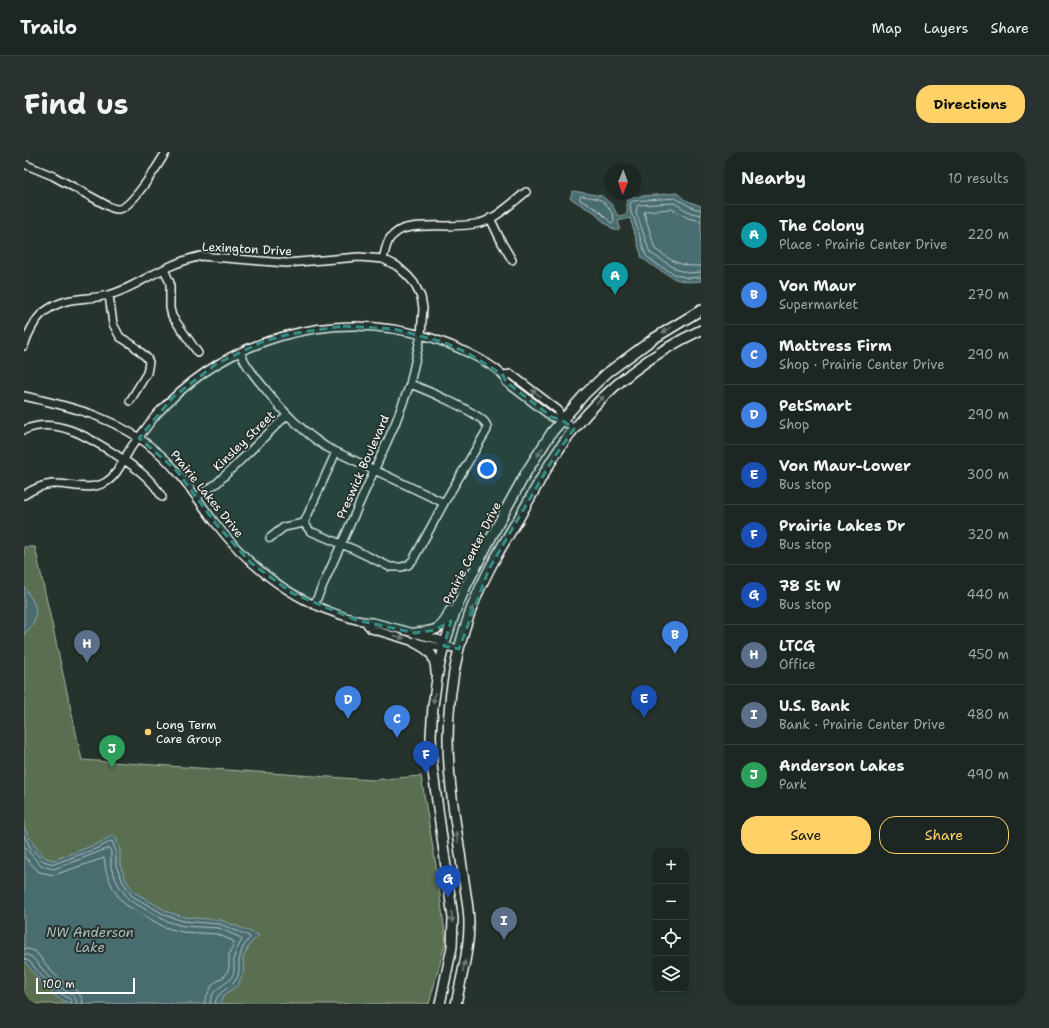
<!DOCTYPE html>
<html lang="en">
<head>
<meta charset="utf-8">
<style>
  :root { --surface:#1c2622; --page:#29322f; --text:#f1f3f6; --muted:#a0a5a5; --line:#3a4340; --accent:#ffd166 }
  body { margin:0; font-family:"Shantell Sans",sans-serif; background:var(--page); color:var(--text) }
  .controls { position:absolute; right:12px; bottom:12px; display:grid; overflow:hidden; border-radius:8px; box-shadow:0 1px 3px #0004 }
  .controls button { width:36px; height:36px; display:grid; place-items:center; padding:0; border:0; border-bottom:1px solid var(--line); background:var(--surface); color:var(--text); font:20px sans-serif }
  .compass { position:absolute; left:581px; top:12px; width:36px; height:36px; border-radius:50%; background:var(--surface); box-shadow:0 1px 3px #0004; rotate:181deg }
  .scale { position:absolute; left:12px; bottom:10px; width:99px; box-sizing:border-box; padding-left:4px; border:2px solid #fff; border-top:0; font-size:11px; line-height:14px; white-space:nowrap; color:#fff; -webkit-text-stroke:3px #26332d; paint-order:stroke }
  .you { position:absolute; left:463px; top:317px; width:14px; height:14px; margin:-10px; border:3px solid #fff; border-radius:50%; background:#1a73e8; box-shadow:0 0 0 6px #1a73e833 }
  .badge { display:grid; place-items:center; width:26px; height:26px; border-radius:50%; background:var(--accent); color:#fff; font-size:13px; font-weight:700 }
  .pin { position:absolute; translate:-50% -33px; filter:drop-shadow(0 1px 2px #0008) }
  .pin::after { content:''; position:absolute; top:21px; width:14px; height:12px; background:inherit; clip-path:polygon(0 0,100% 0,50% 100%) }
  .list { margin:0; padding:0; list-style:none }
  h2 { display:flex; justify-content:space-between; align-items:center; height:52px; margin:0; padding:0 16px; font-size:17px }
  h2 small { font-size:13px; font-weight:400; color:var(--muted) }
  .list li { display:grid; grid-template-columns:26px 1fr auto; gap:12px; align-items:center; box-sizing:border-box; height:60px; padding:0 16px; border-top:1px solid var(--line) }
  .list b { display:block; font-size:15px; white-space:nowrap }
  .list p { margin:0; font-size:13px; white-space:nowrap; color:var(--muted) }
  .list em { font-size:13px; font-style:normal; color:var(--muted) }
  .actions { display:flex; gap:8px; padding:12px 16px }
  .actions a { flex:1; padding:9px 0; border:1px solid var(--accent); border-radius:16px; text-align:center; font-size:14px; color:var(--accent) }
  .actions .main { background:var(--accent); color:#111 }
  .icon { flex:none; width:22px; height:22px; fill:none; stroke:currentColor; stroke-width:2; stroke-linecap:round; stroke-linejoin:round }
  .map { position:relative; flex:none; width:677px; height:852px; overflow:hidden; border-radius:16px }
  header { display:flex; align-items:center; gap:24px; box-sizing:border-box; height:56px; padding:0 20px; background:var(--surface); border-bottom:1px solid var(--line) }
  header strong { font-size:19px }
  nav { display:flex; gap:22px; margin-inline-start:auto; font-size:14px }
  .intro { display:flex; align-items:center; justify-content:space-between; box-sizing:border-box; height:96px; padding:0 24px }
  h1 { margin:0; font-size:28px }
  .button { padding:10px 18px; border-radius:16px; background:var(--accent); color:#111; font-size:14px; font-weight:700 }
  main { display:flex; gap:24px; padding:0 24px }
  aside { flex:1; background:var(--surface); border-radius:16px; box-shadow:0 1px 3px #0004 }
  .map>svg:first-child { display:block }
  .green { fill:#5a6e51; stroke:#acb6a8 }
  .water { fill:#4a6c71; stroke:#92a7aa }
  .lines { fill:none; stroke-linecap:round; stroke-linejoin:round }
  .shore { stroke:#b7c4c6; stroke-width:1 }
  .street-casing { stroke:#fff; stroke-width:10 }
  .secondary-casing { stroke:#fff; stroke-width:12 }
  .street { stroke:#26332d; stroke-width:7 }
  .secondary { stroke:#26332d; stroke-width:9 }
  .oneway { fill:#727a76 }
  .marked { fill:#338b84; fill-opacity:0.2; stroke:#338b84; stroke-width:3; stroke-dasharray:8 5; stroke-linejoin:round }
  .poi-dot { fill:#ffd166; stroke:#26332d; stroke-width:1.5 }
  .labels { text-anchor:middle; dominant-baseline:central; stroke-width:4; stroke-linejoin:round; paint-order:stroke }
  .street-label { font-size:12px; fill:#fff; stroke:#26332d }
  .poi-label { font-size:12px; fill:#fff; stroke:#26332d; text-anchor:start }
  .water-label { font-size:13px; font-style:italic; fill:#aebdbf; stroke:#26332d }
</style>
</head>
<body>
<header>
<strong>Trailo</strong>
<nav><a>Map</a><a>Layers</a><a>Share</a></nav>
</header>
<div class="intro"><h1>Find us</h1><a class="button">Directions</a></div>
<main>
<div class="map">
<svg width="677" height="852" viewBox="0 0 677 852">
  <rect width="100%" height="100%" fill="#26332d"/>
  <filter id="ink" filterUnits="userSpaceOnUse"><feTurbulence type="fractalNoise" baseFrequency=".025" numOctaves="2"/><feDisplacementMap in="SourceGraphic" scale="8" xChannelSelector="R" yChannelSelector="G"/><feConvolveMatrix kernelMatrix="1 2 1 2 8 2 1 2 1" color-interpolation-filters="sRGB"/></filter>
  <g filter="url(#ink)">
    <path class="green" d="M0,395H11L58,608L348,628L397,624L413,720L422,789L405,852H0Z"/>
    <path class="water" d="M549,39L578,44L588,53L594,64L600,63L603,61C604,55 602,51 604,47L608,45L653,41L661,48L677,54V129L665,130L651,127L632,116L618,106L606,66L594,69L596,75L595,78H590L575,66L572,61L562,56L546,46Z
      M0,435C13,453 18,465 0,482Z
      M0,675L9,692L22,706L30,708L73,692L89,683L92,686L96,698V713L102,728L110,740L144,760L160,765L197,768L235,783L226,792L219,806L220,819L214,833L201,842L195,852H47L34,846L18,832L0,809Z"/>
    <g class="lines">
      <path class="shore" d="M558,44C563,45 569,45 574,47C582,49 591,63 590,70L587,71L574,58L556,48V45Z
        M677,58L669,56L651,46L609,49L606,51L607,62L610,66L622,104L634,113L652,123L665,126L677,125
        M677,63L667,61L650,51L614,53L613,55L612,60L626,101L654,118L665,121L677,120
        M677,69L664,66L648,57L622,59L620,60L631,97C648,109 656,115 677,114
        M0,683L6,695L19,709L30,712L74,696L88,689L92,699V714L99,730L108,744L143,764L159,769L196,772L225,784L226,786C221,791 217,798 216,805C213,815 218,819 211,829C205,838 193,838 191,852
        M0,694L17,714L30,717L85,696L87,700V716L94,732L105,748L142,769L159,774L195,776L217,786L218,788C215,793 211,799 210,805C209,813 212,819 207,826C201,835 187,835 186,852
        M0,704L15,720L30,723L80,706C81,710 81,714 82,719C86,730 92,745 102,753L140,775L158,780L193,782L209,789L210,791L205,803V816L202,823L189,832L182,845L180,852
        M0,796L11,799L29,821L43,833L53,839L58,846L59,852
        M0,802C12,803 18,820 27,827C31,830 34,834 39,837C45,842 52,843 53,852
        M0,807C5,808 7,811 10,815C21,828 31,839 46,847L48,852"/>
      <g class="street-casing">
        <path id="street" d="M0,12L29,24L86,55C90,57 94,58 98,56C110,51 135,12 142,0
          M466,66L478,91L488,108
          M359,107C361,100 362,92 366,86C370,82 376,77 382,76C404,71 433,77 456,71C473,66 488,51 502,40
          M140,117L146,131V156L148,164L174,201
          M85,143L89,172L96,185L109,193L123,206L125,210L123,221L106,249
          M0,194C4,182 10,168 20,160C43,143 59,149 84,143C95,141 105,135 115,130C135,119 154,109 177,104L262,111L335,105L359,107L373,114L384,124L390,131L397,145L399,156L397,183L386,232L371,272L290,453
          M216,200C222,214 232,226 242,238C259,260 278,279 302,295L420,351
          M479,223L487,222L534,258L538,268
          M0,244C53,256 95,266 137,303C159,323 174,349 192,372C221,409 256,439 300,457C316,463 333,470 349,470L416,488L420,494
          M0,278C32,264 64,285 91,302C103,310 117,318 127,330C131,334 135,340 138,345
          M312,300L280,371L286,379L329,397L366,415H378L384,413L389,408L420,351L463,278C463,276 464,275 462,272C456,261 400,237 386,232
          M0,343C9,337 18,333 28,332C46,331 65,340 82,330C94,323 100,306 108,294C116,284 124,273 132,263C202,186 308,155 408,186C429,193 461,207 478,222C480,224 481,227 482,230L528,265L538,268L550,277
          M173,345L193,331L263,263
          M246,386L260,375L280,371
          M341,470L347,477L390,490L413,495L420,494L435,497"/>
      </g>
      <g class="secondary-casing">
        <path id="secondary" d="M391,481C410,479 418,479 426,459
          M390,490C405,498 411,501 412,520
          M416,852L428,795L429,766L408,613L407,583L409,554L414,520L420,494L431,460L442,434L482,357L503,319L528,280L561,242L583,221L629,187L677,158
          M432,852C437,826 445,799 445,772C445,755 441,738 439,722C433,677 424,633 424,587C424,528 438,468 466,416C475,399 485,382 495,366C512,336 528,304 550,277C584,235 628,201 677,178"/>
      </g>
      <use href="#street" class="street"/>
      <use href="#secondary" class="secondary"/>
    </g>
    <defs><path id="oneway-solid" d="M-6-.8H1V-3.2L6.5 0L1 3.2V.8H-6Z"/></defs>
    <g class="oneway">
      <use href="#oneway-solid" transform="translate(643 178) rotate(148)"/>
      <use href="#oneway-solid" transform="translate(512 241) rotate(-143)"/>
      <use href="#oneway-solid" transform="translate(576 248) rotate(-45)"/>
      <use href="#oneway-solid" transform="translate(516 300) rotate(123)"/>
      <use href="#oneway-solid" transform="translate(447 460) rotate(-71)"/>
      <use href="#oneway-solid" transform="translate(375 485) rotate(16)"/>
      <use href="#oneway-solid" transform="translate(410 546) rotate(99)"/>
      <use href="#oneway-solid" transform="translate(433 685) rotate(-99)"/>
      <use href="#oneway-solid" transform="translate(428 765) rotate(86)"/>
      <use href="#oneway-solid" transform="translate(440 814) rotate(-79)"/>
    </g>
  </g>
  <path class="marked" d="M319,174L370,177L419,190L442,200L479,223L482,230L528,265L538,268L550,277L529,307L465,417L435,497L420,494L427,469L411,478L391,481L332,468L268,441L227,411L192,372L153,319L115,286L149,245L192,212L240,189L266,182Z"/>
  <circle class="poi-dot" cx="124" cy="580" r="4"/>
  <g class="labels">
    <g class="street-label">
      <text transform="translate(223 97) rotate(3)">Lexington Drive</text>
      <text transform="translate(220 289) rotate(-44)">Kinsley Street</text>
      <text transform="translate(339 315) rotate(-66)">Preswick Boulevard</text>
      <text transform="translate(183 342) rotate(51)">Prairie Lakes Drive</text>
      <text transform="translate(448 401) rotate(-63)">Prairie Center Drive</text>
    </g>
    <g class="poi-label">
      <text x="132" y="573">Long Term<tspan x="132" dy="14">Care Group</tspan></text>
    </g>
    <g class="water-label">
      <text x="66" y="780">NW Anderson<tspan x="66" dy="15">Lake</tspan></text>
    </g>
  </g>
</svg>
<div class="controls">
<button>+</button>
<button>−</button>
<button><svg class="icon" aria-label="locate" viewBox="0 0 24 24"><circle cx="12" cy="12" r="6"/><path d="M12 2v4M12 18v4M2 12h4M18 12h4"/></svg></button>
<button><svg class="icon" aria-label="layers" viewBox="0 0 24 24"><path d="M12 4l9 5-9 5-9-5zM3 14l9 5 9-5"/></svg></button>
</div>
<svg class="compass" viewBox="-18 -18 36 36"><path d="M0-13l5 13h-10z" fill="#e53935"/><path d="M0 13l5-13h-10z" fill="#a0a5a5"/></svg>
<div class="scale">100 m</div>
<div class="you"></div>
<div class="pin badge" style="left:591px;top:143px;background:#0f9aa8">A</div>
<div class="pin badge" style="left:651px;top:502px;background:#3f7fe0">B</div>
<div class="pin badge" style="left:373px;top:586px;background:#3f7fe0">C</div>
<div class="pin badge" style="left:324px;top:567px;background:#3f7fe0">D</div>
<div class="pin badge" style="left:620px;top:566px;background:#1a4fb4">E</div>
<div class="pin badge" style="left:402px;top:622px;background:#1a4fb4">F</div>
<div class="pin badge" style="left:424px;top:746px;background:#1a4fb4">G</div>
<div class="pin badge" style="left:63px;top:511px;background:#5c6f8a">H</div>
<div class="pin badge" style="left:480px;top:788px;background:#5c6f8a">I</div>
<div class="pin badge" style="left:88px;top:616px;background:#2e9e5b">J</div>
</div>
<aside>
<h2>Nearby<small>10 results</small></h2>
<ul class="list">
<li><span class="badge" style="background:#0f9aa8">A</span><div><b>The Colony</b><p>Place · Prairie Center Drive</p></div><em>220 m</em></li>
<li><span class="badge" style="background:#3f7fe0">B</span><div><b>Von Maur</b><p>Supermarket</p></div><em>270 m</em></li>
<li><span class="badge" style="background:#3f7fe0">C</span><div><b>Mattress Firm</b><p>Shop · Prairie Center Drive</p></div><em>290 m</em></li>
<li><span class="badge" style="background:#3f7fe0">D</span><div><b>PetSmart</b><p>Shop</p></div><em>290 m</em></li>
<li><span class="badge" style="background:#1a4fb4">E</span><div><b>Von Maur-Lower</b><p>Bus stop</p></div><em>300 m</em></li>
<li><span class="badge" style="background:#1a4fb4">F</span><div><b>Prairie Lakes Dr</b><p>Bus stop</p></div><em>320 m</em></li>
<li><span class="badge" style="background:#1a4fb4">G</span><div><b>78 St W</b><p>Bus stop</p></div><em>440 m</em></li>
<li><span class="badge" style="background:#5c6f8a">H</span><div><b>LTCG</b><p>Office</p></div><em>450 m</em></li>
<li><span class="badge" style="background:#5c6f8a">I</span><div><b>U.S. Bank</b><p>Bank · Prairie Center Drive</p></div><em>480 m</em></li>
<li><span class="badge" style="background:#2e9e5b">J</span><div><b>Anderson Lakes</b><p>Park</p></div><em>490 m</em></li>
</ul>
<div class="actions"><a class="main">Save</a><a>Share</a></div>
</aside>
</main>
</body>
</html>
